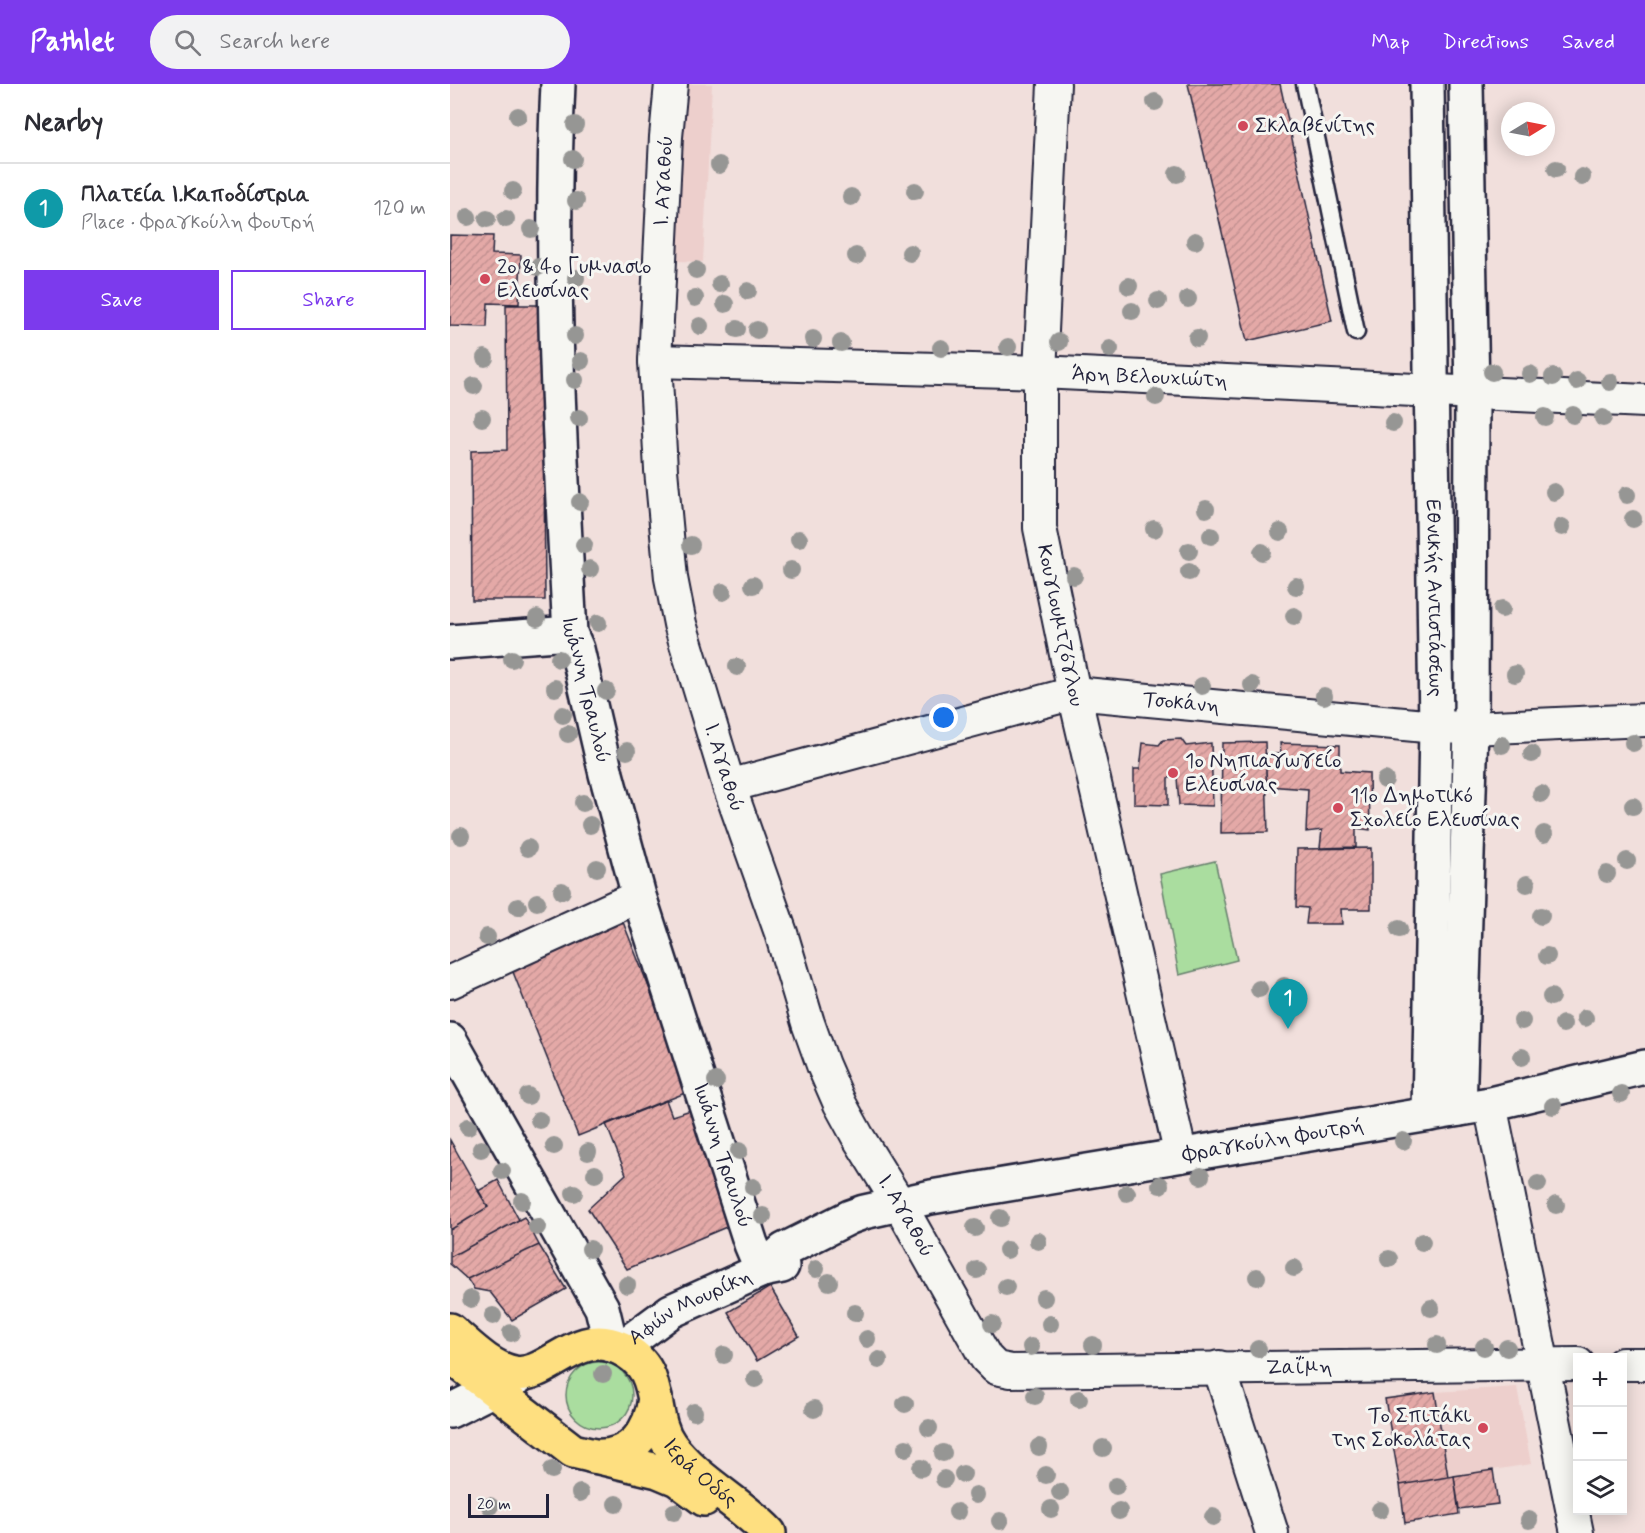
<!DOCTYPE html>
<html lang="en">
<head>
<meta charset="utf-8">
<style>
  :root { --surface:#fff; --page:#f2f2f3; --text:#2b2b33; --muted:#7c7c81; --line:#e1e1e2; --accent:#7c3aed }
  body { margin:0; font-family:Mynerve,sans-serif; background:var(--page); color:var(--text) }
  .controls { position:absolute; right:18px; bottom:18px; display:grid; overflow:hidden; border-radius:0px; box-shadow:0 3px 15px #0003 }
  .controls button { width:54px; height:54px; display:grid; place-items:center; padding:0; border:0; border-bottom:2px solid var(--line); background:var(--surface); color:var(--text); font:30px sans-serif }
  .compass { position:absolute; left:1051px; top:18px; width:54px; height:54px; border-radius:50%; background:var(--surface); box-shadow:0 3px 15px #0003; rotate:80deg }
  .scale { position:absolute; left:18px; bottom:15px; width:81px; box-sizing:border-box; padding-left:6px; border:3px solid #22223b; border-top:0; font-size:16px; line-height:21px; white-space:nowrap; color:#22223b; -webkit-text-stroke:4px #f6f6f2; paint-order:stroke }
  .you { position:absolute; left:494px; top:634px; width:21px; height:21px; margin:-15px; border:4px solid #fff; border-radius:50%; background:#1a73e8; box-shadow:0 0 0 9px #1a73e833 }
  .badge { display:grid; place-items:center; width:39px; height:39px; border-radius:50%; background:var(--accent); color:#fff; font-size:20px; font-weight:700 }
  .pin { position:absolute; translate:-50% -50px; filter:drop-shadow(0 2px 3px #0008) }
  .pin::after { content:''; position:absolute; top:32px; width:21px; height:18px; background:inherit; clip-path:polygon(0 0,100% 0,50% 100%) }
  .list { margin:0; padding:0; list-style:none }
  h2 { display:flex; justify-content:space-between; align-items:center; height:78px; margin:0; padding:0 24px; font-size:26px }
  h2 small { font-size:20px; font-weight:400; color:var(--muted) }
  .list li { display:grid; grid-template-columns:39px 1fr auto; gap:18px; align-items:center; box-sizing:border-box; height:90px; padding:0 24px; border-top:2px solid var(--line) }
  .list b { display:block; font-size:22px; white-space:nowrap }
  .list p { margin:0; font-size:20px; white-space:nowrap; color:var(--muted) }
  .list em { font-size:20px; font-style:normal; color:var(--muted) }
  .actions { display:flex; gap:12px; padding:18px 24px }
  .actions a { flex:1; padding:14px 0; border:2px solid var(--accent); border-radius:0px; text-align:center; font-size:21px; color:var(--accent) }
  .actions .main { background:var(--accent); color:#fff }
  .icon { flex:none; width:33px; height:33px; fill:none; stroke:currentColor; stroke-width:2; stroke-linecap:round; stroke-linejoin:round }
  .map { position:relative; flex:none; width:1195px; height:1449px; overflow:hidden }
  header { display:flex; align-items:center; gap:36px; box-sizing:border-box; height:84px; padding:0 30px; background:var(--accent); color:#fff }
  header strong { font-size:28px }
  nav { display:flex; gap:33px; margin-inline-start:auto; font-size:21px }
  .search { width:420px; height:54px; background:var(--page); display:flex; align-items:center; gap:15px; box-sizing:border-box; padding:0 21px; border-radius:33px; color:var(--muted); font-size:22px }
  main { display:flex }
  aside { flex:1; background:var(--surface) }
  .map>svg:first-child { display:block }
  .built { fill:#edcfcc }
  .garden { fill:#aadd9f; stroke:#66806d; stroke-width:1.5 }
  .building { fill:url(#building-hatch); stroke:#22223b; stroke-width:1.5 }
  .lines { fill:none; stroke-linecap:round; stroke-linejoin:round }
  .lane-casing { stroke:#22223b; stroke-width:21 }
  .street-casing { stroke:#22223b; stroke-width:36 }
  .secondary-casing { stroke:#22223b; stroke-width:38 }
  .primary-casing { stroke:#22223b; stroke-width:38 }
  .lane { stroke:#f6f6f2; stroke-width:16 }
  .street { stroke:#f6f6f2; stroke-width:32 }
  .secondary { stroke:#f6f6f2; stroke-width:33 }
  .primary { stroke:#fedf80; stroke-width:33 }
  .tree { fill:#969694 }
  .poi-dot { fill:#d1495b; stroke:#f6f6f2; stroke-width:2 }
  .labels { text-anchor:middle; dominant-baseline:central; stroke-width:6; stroke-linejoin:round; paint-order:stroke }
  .poi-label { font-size:21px; fill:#22223b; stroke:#f6f6f2; text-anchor:start }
  .street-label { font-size:21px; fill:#22223b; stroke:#f6f6f2 }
</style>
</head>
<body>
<header>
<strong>Pathlet</strong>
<div class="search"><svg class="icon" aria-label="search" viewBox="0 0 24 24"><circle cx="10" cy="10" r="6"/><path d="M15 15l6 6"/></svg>Search here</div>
<nav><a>Map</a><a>Directions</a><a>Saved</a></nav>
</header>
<main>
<aside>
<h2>Nearby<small></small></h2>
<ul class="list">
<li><span class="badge" style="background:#0f9aa8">1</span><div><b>Πλατεία Ι.Καποδίστρια</b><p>Place · Φραγκούλη Φουτρή</p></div><em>120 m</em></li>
</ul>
<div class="actions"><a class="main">Save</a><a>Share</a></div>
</aside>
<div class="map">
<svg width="1195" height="1449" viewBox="0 0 1195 1449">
  <defs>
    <pattern id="building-hatch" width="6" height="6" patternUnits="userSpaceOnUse" patternTransform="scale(1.5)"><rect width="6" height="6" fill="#e4a9a7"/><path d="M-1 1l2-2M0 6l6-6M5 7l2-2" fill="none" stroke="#c39191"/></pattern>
  </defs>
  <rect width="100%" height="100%" fill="#f1dfdc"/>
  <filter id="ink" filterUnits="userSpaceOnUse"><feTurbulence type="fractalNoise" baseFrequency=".0167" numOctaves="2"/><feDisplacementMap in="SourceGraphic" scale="12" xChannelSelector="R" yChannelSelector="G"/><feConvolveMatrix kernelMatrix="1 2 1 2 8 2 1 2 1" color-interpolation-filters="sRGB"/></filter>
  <g filter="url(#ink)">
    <path class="built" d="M212,0H262L253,178L203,176Z
      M1067,1303L1081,1380L998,1393L985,1308Z"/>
    <path class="garden" d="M765,777L787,876L729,891L710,790Z
      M116 1311a33 33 0 1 1 66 0a33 33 0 1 1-66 0Z"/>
    <path class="building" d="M738,0H830L882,237L797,257Z
      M0,151L43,152L42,170L71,171L69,220L38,219L37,243L0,242Z
      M56,221H93L95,516H22L21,367L57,366Z
      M731,655L736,662L761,659L763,722L729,721L727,693L718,694V721L684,720V685H690L693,659L709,661L713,656Z
      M815,658L818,748L771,749L772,659Z
      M830,659L890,661V687L919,689L920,746L906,744V763L870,764L872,746L856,748L858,705L817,702L815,670H831Z
      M921,764V825H891L892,840H856L858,824L846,823L847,765Z
      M173,838L240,1007L128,1052L61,883Z
      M216,1016L222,1032L241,1026L281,1141L177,1185L138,1125L176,1090L156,1040Z
      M0,1056L38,1123L0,1146Z
      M48,1096L69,1136L0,1173V1146L38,1123L28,1107Z
      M74,1133L89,1161L17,1195L0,1180V1173Z
      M89,1161L116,1205L62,1236L40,1208L24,1205L17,1195Z
      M320,1203L349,1252L307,1277L278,1228Z
      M985,1308L998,1393L950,1401L935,1315Z
      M1043,1386L1048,1420L1009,1425L1004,1392Z
      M1004,1392L1009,1430L955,1439L950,1401Z"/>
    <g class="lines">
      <g class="lane-casing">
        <path id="lane" d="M855,0L906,248"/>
      </g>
      <g class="street-casing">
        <g id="street">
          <path id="s1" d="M221,0L216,53L205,277L211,386L221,494L230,540L279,702L331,849L358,939L373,981L390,1020L408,1053L450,1121L536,1274L546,1284L561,1287L1128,1280"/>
          <path id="s2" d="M604,0L590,288V444L624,609L731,1072"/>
          <path id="s3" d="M205,277L590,288L1195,317"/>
          <path id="s4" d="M279,702L624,609L986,643L1021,644L1195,636"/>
          <path d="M0,898L189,812"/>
          <path d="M1040,1020L1127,1449"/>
          <path d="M1172,1280H1195"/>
          <path d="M769,1283L822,1449"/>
        </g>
      </g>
      <g class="secondary-casing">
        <g id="secondary">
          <path id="s5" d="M108,0C99,183 110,366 120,549L127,565L156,690L189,812L301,1160L312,1186"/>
          <path id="s6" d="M977,0L986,643L979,1030"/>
          <path d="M0,558L120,549"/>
          <path d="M0,956L152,1224L161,1261"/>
          <path d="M1009,1025L1021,644L1022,308L1016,0"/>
          <path id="s7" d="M312,1186L334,1166L400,1133L414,1128L481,1113L1040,1020L1195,983"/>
          <path id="s8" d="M171,1264L221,1227L312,1186L332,1182"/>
          <path d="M0,1327L68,1293"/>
        </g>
      </g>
      <g class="primary-casing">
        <g id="primary">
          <path id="s9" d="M0,1246C18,1261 39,1284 64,1289C98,1295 126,1243 170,1264C216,1285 197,1329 220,1361C246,1397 289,1417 319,1449"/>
          <path d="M8,1278L123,1367L208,1387L227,1395L254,1415"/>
          <path d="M143,1372C181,1375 201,1348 205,1314"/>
        </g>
      </g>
      <use href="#lane" class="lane"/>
      <use href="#street" class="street"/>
      <use href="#secondary" class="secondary"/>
      <use href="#primary" class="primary"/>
    </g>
    <g class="tree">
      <circle cx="705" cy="18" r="9"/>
      <circle cx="68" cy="32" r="9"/>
      <circle cx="125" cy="41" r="9"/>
      <circle cx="123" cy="75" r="9"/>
      <circle cx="269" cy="81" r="9"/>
      <circle cx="1106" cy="85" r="9"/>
      <circle cx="727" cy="90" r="9"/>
      <circle cx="1132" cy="93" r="9"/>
      <circle cx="63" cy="107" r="9"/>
      <circle cx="465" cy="107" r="9"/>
      <circle cx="401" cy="113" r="9"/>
      <circle cx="126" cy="117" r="9"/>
      <circle cx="18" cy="133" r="9"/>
      <circle cx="37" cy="135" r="9"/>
      <circle cx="56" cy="135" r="9"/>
      <circle cx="81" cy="145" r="9"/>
      <circle cx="745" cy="157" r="9"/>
      <circle cx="460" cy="169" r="9"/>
      <circle cx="406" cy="172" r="9"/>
      <circle cx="88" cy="183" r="9"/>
      <circle cx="246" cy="186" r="9"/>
      <circle cx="126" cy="194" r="9"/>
      <circle cx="270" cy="200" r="9"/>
      <circle cx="679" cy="202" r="9"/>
      <circle cx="298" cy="207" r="9"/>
      <circle cx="245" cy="214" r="9"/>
      <circle cx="738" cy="215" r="9"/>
      <circle cx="708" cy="217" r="9"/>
      <circle cx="275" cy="220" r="9"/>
      <circle cx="682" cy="227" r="9"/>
      <circle cx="250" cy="242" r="9"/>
      <circle cx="287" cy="245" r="9"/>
      <circle cx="307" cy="246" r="9"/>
      <circle cx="125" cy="252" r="9"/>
      <circle cx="747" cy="254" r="9"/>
      <circle cx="363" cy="255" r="9"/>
      <circle cx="609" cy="258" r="9"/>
      <circle cx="391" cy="259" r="9"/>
      <circle cx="558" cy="263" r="9"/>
      <circle cx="491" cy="264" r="9"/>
      <circle cx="660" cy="265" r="9"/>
      <circle cx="35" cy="274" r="9"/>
      <circle cx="131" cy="277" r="9"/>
      <circle cx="1042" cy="288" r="9"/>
      <circle cx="1080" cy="290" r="9"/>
      <circle cx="1103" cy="293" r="9"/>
      <circle cx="125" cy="296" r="9"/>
      <circle cx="1127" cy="297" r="9"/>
      <circle cx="1160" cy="298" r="9"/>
      <circle cx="24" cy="302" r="9"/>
      <circle cx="706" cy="313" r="9"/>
      <circle cx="1123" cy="331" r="9"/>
      <circle cx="1095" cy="333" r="9"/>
      <circle cx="32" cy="334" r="9"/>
      <circle cx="129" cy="334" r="9"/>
      <circle cx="1153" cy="334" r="9"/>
      <circle cx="943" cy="339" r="9"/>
      <circle cx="1104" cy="408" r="9"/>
      <circle cx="1177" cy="411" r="9"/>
      <circle cx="130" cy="418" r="9"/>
      <circle cx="756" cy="425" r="9"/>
      <circle cx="1183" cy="435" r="9"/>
      <circle cx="1112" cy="443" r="9"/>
      <circle cx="704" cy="445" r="9"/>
      <circle cx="830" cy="448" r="9"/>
      <circle cx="761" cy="452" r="9"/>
      <circle cx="349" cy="455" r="9"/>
      <circle cx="134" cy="461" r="9"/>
      <circle cx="241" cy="461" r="9"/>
      <circle cx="739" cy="467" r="9"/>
      <circle cx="812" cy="468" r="9"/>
      <circle cx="140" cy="485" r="9"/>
      <circle cx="341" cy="486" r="9"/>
      <circle cx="739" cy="488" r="9"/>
      <circle cx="624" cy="492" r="9"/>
      <circle cx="303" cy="501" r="9"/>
      <circle cx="846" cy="502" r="9"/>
      <circle cx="273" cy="508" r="9"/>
      <circle cx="1052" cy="525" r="9"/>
      <circle cx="844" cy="532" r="9"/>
      <circle cx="87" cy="534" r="9"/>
      <circle cx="148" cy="539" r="9"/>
      <circle cx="62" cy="575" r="9"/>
      <circle cx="109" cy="575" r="9"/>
      <circle cx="287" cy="583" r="9"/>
      <circle cx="1065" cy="590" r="9"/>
      <circle cx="802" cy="601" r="9"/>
      <circle cx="752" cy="602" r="9"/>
      <circle cx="105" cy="604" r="9"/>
      <circle cx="156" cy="607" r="9"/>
      <circle cx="874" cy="612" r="9"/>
      <circle cx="113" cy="631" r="9"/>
      <circle cx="118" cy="650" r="9"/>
      <circle cx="1183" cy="659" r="9"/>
      <circle cx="1052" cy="661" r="9"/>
      <circle cx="177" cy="667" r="9"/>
      <circle cx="1082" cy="670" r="9"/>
      <circle cx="935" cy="696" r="9"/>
      <circle cx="1091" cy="710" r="9"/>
      <circle cx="133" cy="719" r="9"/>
      <circle cx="1183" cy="722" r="9"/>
      <circle cx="140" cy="741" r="9"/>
      <circle cx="1094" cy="750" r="9"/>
      <circle cx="11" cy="752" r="9"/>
      <circle cx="78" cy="764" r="9"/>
      <circle cx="1177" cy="777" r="9"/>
      <circle cx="147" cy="784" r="9"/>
      <circle cx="1157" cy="790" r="9"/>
      <circle cx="1077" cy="800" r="9"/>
      <circle cx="112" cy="807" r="9"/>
      <circle cx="87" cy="818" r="9"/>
      <circle cx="68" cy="823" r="9"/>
      <circle cx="1091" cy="832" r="9"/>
      <circle cx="949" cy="845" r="9"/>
      <circle cx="37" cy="853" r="9"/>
      <circle cx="1097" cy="872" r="9"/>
      <circle cx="834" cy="902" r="9"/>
      <circle cx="809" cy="905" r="9"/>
      <circle cx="1101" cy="913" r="9"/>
      <circle cx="1135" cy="934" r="9"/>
      <circle cx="1072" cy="937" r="9"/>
      <circle cx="1113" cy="940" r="9"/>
      <circle cx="1072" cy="973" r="9"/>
      <circle cx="266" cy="997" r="9"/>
      <circle cx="1171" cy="1010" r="9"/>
      <circle cx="78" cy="1012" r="9"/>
      <circle cx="1103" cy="1022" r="9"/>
      <circle cx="89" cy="1036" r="9"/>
      <circle cx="18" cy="1043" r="9"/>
      <circle cx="953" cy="1057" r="9"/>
      <circle cx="104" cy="1062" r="9"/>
      <circle cx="31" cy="1065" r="9"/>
      <circle cx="289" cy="1067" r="9"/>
      <circle cx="138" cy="1068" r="9"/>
      <circle cx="52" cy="1087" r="9"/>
      <circle cx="145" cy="1090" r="9"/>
      <circle cx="751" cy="1092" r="9"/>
      <circle cx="1088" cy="1100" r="9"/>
      <circle cx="710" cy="1101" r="9"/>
      <circle cx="303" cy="1103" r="9"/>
      <circle cx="124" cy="1109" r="9"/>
      <circle cx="677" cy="1109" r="9"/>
      <circle cx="72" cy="1117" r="9"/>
      <circle cx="1106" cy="1121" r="9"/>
      <circle cx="313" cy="1132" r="9"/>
      <circle cx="550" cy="1134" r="9"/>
      <circle cx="87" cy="1143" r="9"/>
      <circle cx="525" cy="1144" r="9"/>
      <circle cx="588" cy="1157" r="9"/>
      <circle cx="972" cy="1158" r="9"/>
      <circle cx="140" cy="1165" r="9"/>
      <circle cx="557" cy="1166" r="9"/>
      <circle cx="939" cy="1175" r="9"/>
      <circle cx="844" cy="1184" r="9"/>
      <circle cx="366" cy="1185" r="9"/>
      <circle cx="527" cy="1186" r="9"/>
      <circle cx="807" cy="1193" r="9"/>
      <circle cx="379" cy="1198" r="9"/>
      <circle cx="177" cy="1201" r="9"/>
      <circle cx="556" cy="1203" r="9"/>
      <circle cx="594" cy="1214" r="9"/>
      <circle cx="21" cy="1215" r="9"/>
      <circle cx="981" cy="1224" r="9"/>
      <circle cx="405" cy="1229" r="9"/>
      <circle cx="43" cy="1232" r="9"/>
      <circle cx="542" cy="1240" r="9"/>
      <circle cx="600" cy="1240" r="9"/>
      <circle cx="61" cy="1249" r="9"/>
      <circle cx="417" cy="1255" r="9"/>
      <circle cx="643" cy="1261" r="9"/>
      <circle cx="987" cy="1261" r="9"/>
      <circle cx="581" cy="1263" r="9"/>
      <circle cx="1034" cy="1263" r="9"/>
      <circle cx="1057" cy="1264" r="9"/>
      <circle cx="808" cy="1265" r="9"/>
      <circle cx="274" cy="1271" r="9"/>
      <circle cx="429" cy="1276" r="9"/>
      <circle cx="153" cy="1290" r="9"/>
      <circle cx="305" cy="1295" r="9"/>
      <circle cx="585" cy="1312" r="9"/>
      <circle cx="629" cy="1315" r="9"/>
      <circle cx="455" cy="1320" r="9"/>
      <circle cx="364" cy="1325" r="9"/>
      <circle cx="244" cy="1328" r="9"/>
      <circle cx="479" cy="1344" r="9"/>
      <circle cx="589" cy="1363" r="9"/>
      <circle cx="456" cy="1364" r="9"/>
      <circle cx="653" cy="1364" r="9"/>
      <circle cx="493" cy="1369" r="9"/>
      <circle cx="471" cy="1384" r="9"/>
      <circle cx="102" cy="1386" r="9"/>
      <circle cx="513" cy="1390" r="9"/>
      <circle cx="596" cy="1391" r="9"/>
      <circle cx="494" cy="1395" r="9"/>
      <circle cx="666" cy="1402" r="9"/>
      <circle cx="610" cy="1408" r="9"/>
      <circle cx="130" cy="1409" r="9"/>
      <circle cx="526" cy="1411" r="9"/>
      <circle cx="166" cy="1420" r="9"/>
      <circle cx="40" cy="1422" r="9"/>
      <circle cx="601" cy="1425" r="9"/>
      <circle cx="930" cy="1426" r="9"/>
      <circle cx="669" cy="1427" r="9"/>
      <circle cx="224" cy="1428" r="9"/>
      <circle cx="507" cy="1428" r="9"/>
      <circle cx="763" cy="1433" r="9"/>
      <circle cx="1079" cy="1436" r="9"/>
      <circle cx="550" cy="1437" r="9"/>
    </g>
  </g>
  <g class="poi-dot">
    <circle cx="793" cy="42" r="6"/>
    <circle cx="35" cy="195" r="6"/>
    <circle cx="723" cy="689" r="6"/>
    <circle cx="888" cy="724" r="6"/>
    <circle cx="1033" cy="1344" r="6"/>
  </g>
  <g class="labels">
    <g class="poi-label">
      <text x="805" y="42">Σκλαβενίτης</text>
      <text x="47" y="183">2ο &amp; 4ο Γυμνασιο<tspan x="47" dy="24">Ελευσίνας</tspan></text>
      <text x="735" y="677">1ο Νηπιαγωγείο<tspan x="735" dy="24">Ελευσίνας</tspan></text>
      <text x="900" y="712">11ο Δημοτικό<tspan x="900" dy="24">Σχολείο Ελευσίνας</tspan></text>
      <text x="1021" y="1332" text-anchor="end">Το Σπιτάκι<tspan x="1021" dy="24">της Σοκολάτας</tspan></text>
    </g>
    <g class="street-label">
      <text transform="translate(214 97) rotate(-87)">Ι. Αγαθού</text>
      <text stroke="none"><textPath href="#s3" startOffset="495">Άρη Βελουχιώτη</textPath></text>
      <text stroke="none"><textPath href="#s6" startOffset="514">Εθνικής Αντιστάσεως</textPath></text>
      <text stroke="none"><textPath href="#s2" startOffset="544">Κουγιουμτζόγλου</textPath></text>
      <text stroke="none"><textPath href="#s5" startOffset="608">Ιωάννη Τραυλού</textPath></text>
      <text stroke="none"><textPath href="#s4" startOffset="465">Τσοκάνη</textPath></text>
      <text stroke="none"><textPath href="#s1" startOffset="692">Ι. Αγαθού</textPath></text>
      <text stroke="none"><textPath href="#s7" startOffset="534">Φραγκούλη Φουτρή</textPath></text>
      <text stroke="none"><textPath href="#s5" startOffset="1094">Ιωάννη Τραυλού</textPath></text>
      <text stroke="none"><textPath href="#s1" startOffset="1178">Ι. Αγαθού</textPath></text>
      <text stroke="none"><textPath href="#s8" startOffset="81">Αφών Μουρίκη</textPath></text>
      <text stroke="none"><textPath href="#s1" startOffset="1659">Ζαΐμη</textPath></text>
      <text stroke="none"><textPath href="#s9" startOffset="346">Ιερά Οδός</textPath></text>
    </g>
  </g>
</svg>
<div class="controls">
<button>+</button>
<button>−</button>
<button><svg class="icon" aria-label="layers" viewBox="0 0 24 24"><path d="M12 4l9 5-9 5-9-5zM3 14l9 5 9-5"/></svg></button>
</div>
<svg class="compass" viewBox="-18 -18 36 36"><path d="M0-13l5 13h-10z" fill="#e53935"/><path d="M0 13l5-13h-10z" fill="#7c7c81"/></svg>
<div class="scale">20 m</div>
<div class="you"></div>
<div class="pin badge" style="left:838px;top:945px;background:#0f9aa8">1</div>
</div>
</main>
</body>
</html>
